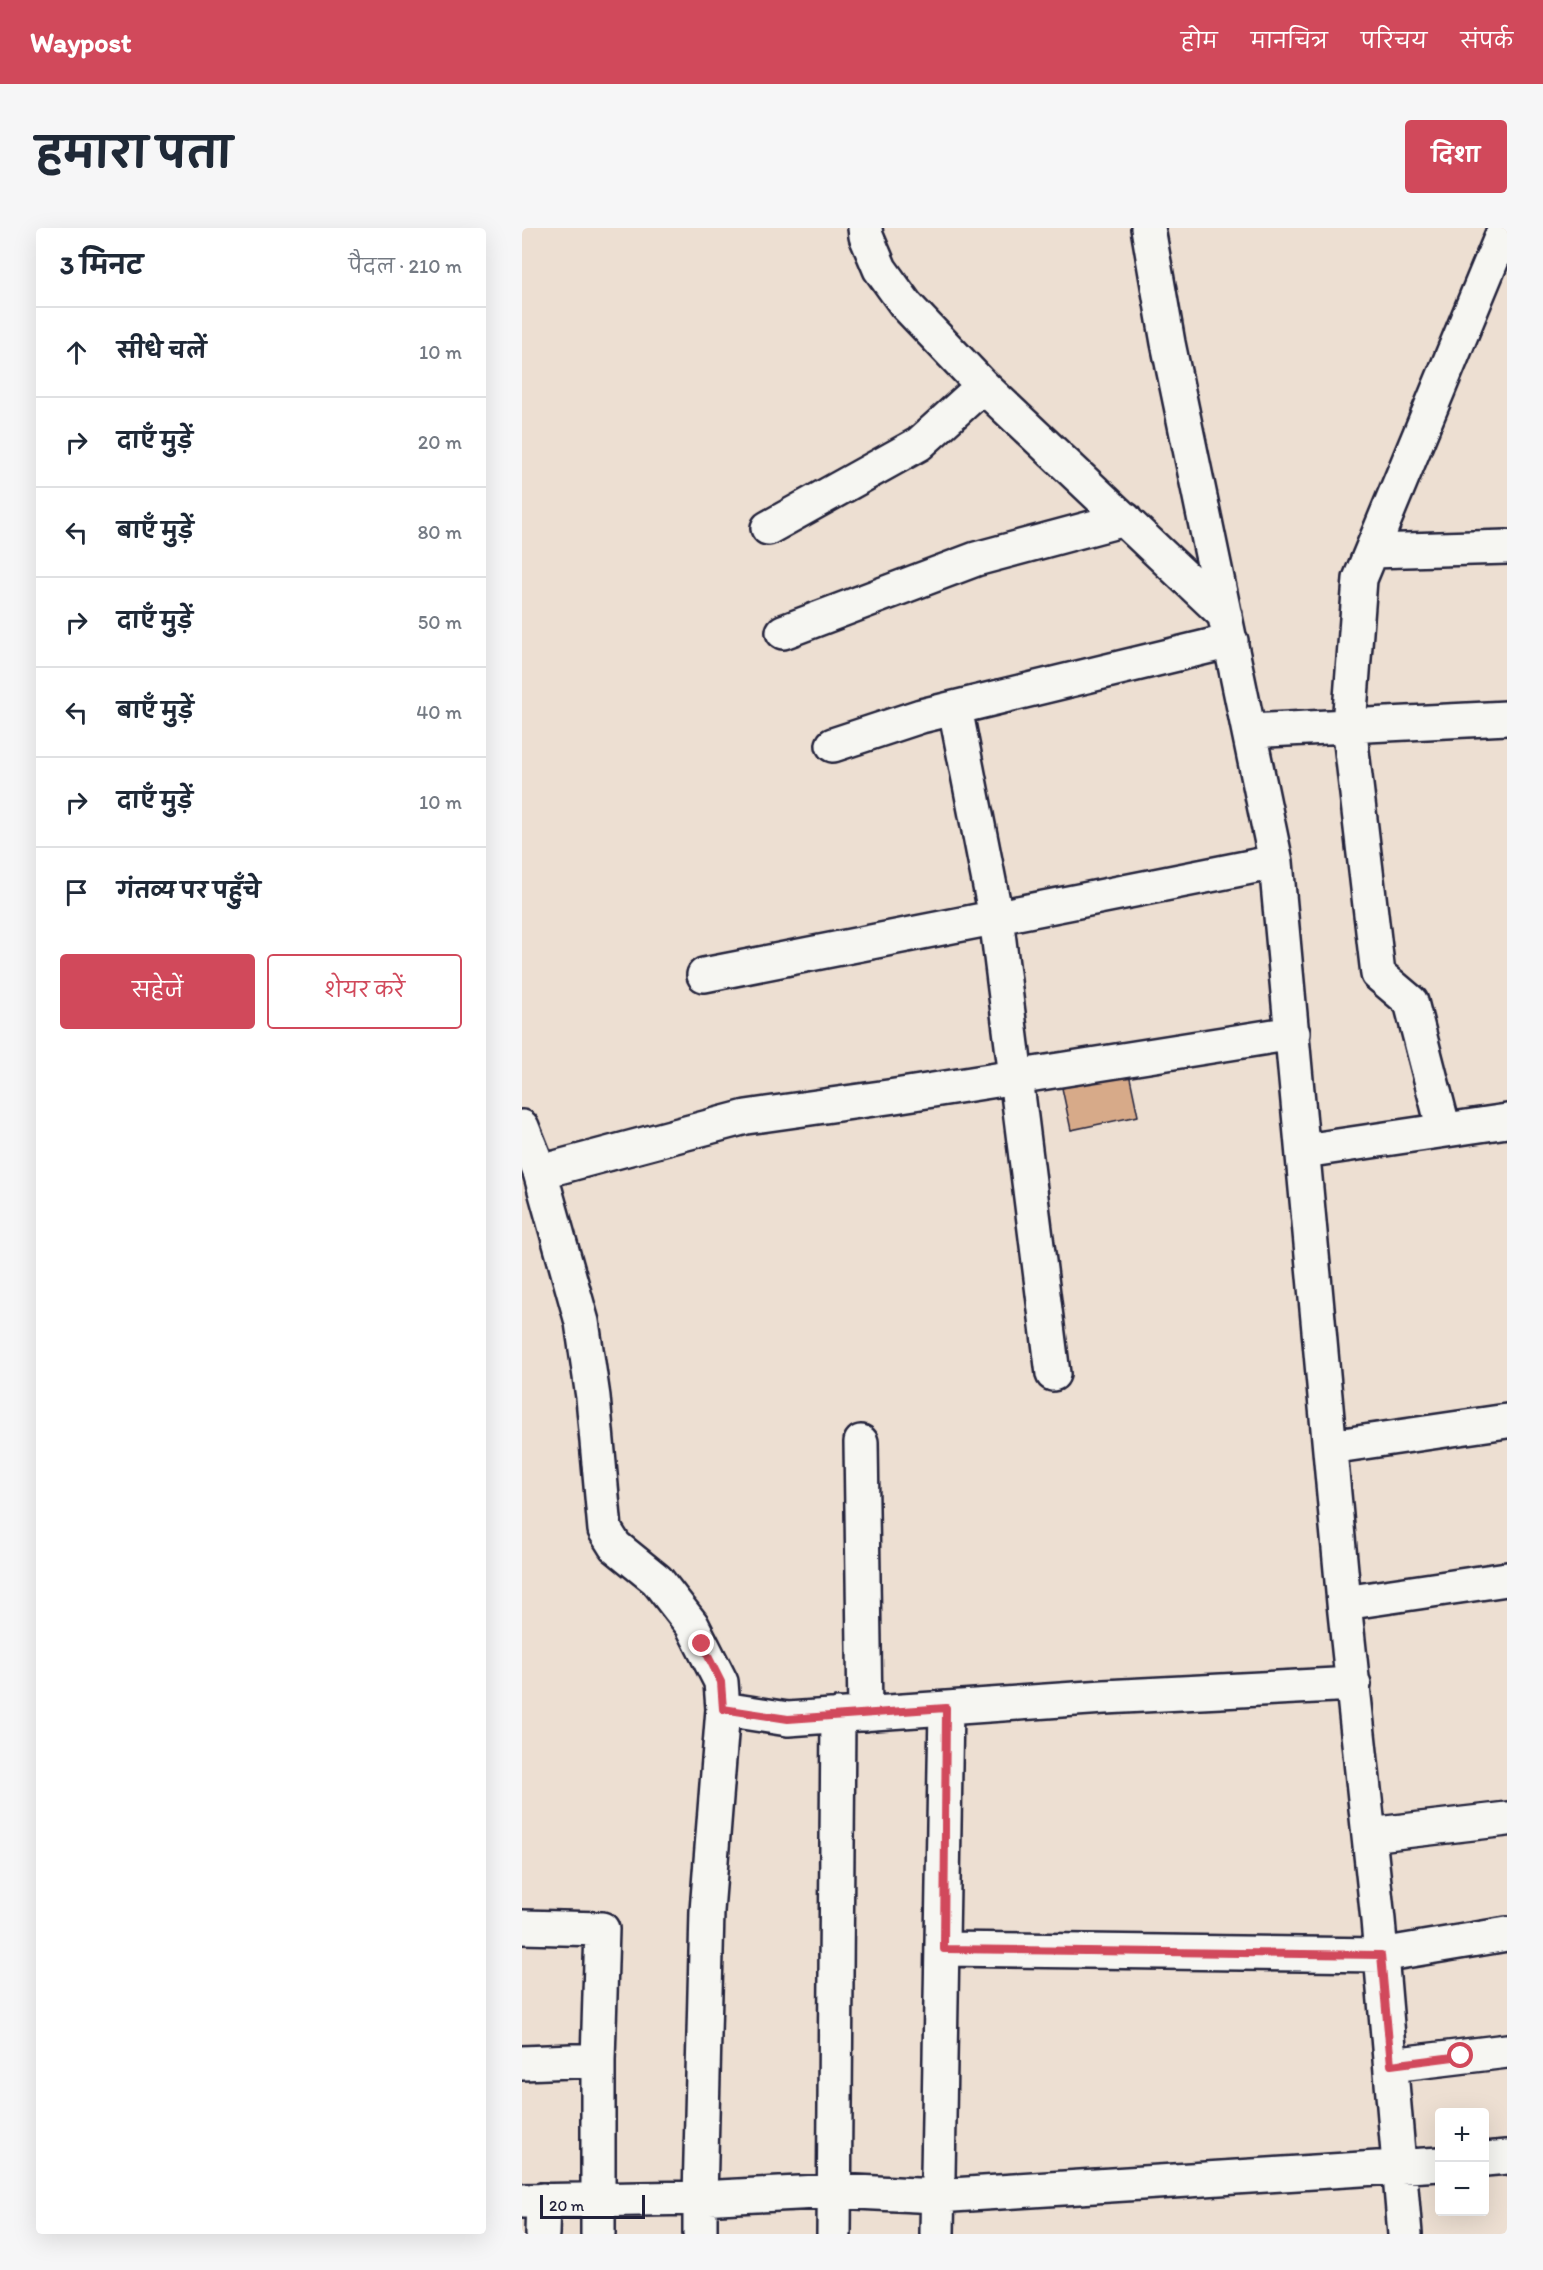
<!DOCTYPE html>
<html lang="hi">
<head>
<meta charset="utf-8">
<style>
  :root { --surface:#fff; --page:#f6f6f7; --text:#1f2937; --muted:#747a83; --line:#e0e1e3; --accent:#d1495b }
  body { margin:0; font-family:Itim,"Playpen Sans Deva",sans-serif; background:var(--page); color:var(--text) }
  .controls { position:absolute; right:18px; bottom:18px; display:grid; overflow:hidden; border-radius:6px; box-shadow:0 6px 24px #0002 }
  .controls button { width:54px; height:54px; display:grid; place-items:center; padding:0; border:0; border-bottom:2px solid var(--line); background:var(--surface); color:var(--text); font:30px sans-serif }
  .scale { position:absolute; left:18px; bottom:15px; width:105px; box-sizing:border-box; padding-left:6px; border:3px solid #22223b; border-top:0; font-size:16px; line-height:21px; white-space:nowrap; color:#22223b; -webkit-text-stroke:4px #f6f6f2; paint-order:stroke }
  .stop { position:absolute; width:18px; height:18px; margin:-14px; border:4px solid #d1495b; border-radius:50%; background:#fff }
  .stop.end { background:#d1495b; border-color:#fff; box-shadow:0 2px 6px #0008 }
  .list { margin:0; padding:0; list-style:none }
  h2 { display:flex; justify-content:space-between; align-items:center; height:78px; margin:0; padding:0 24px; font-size:26px }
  h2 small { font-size:20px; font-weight:400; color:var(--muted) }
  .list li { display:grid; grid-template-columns:39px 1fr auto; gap:18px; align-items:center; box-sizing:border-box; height:90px; padding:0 24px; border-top:2px solid var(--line) }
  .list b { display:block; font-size:22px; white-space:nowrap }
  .list em { font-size:20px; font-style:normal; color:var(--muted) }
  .actions { display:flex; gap:12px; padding:18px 24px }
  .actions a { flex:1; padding:14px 0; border:2px solid var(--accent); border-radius:6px; text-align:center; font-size:21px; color:var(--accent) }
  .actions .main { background:var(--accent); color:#fff }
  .icon { flex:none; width:33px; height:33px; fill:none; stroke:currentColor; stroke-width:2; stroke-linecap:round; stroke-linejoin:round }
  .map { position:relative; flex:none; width:985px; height:2006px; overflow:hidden; border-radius:6px }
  header { display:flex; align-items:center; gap:36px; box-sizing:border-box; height:84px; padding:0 30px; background:var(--accent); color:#fff }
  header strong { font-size:28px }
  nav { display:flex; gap:33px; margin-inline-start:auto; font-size:21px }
  .intro { display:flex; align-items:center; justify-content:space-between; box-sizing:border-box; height:144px; padding:0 36px }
  h1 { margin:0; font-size:42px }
  .button { padding:15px 27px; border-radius:6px; background:var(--accent); color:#fff; font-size:21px; font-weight:700 }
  main { display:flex; gap:36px; padding:0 36px }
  aside { flex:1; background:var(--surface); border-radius:6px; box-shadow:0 6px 24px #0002 }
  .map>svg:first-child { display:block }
  .building { fill:#d7aa89; stroke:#22223b; stroke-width:1.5 }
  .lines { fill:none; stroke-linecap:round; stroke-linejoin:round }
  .minor-casing { stroke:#22223b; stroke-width:38 }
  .minor { stroke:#f6f6f2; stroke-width:33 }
  .route { stroke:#d1495b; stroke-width:8 }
</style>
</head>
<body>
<header>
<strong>Waypost</strong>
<nav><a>होम</a><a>मानचित्र</a><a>परिचय</a><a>संपर्क</a></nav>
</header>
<div class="intro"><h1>हमारा पता</h1><a class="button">दिशा</a></div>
<main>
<aside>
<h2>3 मिनट<small>पैदल · 210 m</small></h2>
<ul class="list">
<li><svg class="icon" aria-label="ahead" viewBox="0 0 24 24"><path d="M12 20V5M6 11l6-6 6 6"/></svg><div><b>सीधे चलें</b></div><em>10 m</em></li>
<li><svg class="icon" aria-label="right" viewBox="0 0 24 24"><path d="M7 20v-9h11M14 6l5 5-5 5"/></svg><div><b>दाएँ मुड़ें</b></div><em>20 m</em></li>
<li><svg class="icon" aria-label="left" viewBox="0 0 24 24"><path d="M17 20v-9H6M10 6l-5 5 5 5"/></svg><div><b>बाएँ मुड़ें</b></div><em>80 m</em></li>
<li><svg class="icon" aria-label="right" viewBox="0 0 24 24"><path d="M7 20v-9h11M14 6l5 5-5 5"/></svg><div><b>दाएँ मुड़ें</b></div><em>50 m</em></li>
<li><svg class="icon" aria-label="left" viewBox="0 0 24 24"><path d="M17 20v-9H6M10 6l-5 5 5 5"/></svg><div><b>बाएँ मुड़ें</b></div><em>40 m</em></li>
<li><svg class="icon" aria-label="right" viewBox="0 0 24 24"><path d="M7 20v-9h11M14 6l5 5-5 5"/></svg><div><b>दाएँ मुड़ें</b></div><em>10 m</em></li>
<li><svg class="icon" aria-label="arrive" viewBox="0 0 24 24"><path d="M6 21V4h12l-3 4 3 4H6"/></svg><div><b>गंतव्य पर पहुँचे</b></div></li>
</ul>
<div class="actions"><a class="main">सहेजें</a><a>शेयर करें</a></div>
</aside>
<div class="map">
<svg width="985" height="2006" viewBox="0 0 985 2006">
  <rect width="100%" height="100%" fill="#eddfd2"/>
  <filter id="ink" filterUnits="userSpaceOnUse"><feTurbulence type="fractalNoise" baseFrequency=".0167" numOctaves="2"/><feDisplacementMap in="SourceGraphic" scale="12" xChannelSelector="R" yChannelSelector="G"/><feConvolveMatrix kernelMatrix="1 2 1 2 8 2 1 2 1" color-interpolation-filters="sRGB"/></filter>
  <g filter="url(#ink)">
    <path class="building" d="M607,845L616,888L549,902L540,860Z"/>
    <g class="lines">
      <g class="minor-casing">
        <path id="minor" d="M343,0L344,8L358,41L384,77L461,158L703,387
          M626,0L646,115L754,634L822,1375L856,1692L883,2006
          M246,300L397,216L461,158
          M850,323L985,319
          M261,404L454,331L603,291
          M433,480L474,689L531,1146
          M727,503L985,490
          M311,517L399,488L709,413
          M182,747L754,634
          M0,899L18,944L60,1094L71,1169L83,1302L93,1318L135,1352L170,1397L199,1454L201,1481L185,1683L178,1970L314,1963L415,1968L918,1936
          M922,902L889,774L856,746L827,497L838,351L983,0
          M782,923L985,893
          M18,944L224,889L373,868L771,805
          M339,1214L343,1486
          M808,1219L985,1193
          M822,1375L985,1351
          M201,1481L266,1491L582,1469L832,1456
          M847,1607L985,1591
          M0,1699L80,1701L76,1832V2006
          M421,1721L859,1727L985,1706
          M0,1835L76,1832
          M869,1837L985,1823
          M963,1931L985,1929
          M0,1973L178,1970V2006
          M20,2006L21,1972
          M312,2006L316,1487
          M415,2006L424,1480"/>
      </g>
      <use href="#minor" class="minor"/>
    </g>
  </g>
  <g class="lines" filter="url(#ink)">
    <path class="route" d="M180,1416L199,1454L201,1481L266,1491L424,1480L422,1721L859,1727L869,1837L939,1828"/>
  </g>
</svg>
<div class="controls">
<button>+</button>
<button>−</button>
</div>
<div class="scale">20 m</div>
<div class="stop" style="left:939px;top:1828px"></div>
<div class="stop end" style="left:180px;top:1416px"></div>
</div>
</main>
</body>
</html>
